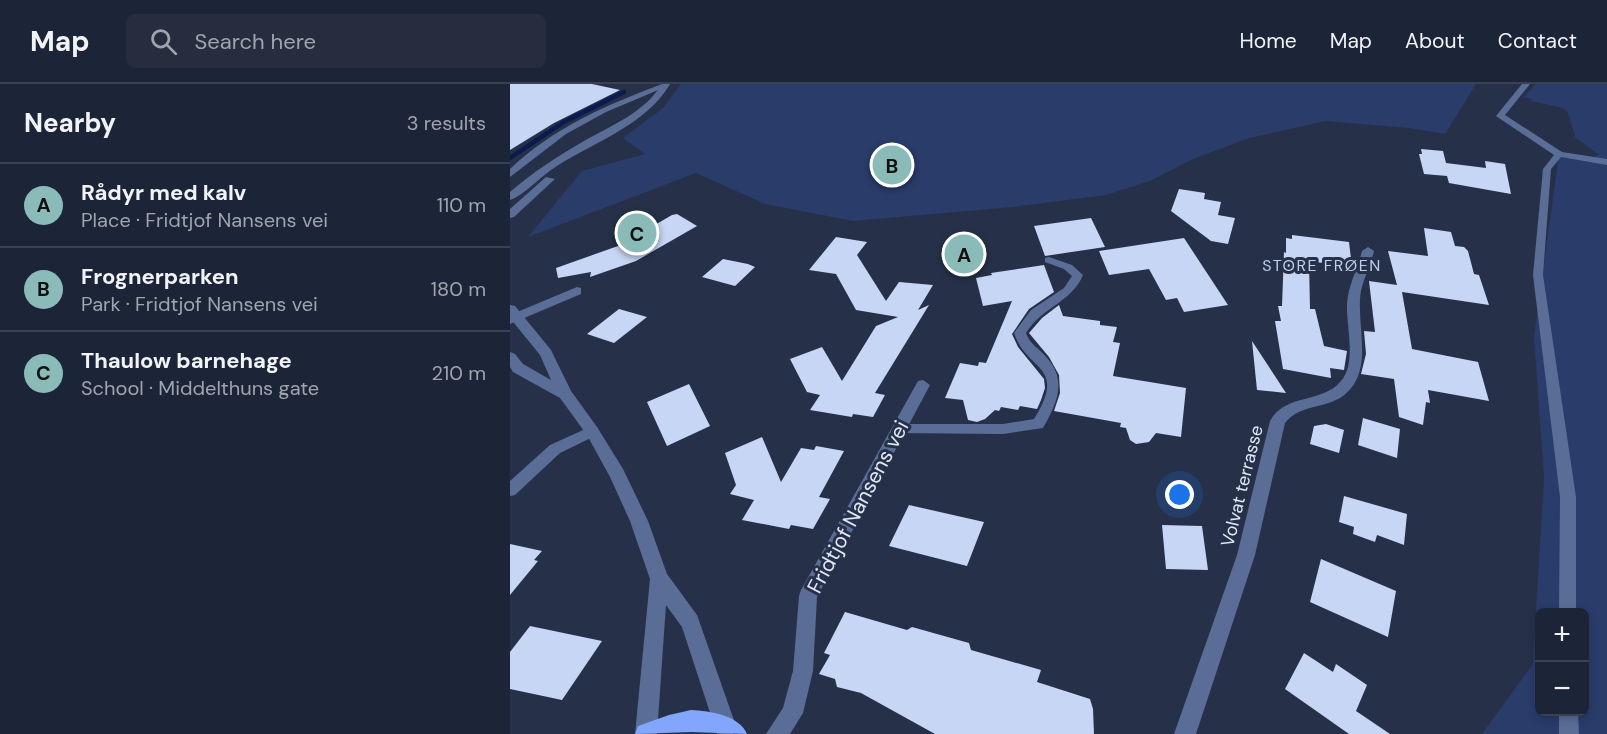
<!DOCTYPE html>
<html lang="en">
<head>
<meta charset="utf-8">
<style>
  :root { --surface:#1c2537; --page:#252d3f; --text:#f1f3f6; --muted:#a0a5ad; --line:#3a4252; --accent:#8bbbb9 }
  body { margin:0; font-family:"DM Sans",sans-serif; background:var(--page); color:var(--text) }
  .controls { position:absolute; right:18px; bottom:18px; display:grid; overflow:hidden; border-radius:9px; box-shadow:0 3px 9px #0003 }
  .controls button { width:54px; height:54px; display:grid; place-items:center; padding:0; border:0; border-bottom:2px solid var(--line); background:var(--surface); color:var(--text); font:30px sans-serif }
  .you { position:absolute; left:670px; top:411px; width:21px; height:21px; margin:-15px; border:4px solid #fff; border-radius:50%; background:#1a73e8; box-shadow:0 0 0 9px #1a73e833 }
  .badge { display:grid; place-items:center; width:39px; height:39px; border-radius:50%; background:var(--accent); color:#111; font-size:20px; font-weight:700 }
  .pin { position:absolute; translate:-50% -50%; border:3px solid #fff; box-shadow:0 2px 6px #0006 }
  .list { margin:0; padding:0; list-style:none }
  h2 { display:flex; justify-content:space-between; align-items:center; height:78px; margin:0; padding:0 24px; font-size:26px }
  h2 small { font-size:20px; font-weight:400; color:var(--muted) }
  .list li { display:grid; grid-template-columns:39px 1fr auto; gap:18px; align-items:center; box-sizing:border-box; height:84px; padding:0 24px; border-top:2px solid var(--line) }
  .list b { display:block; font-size:22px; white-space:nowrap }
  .list p { margin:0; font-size:20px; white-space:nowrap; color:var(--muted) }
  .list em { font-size:20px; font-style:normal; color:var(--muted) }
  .icon { flex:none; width:33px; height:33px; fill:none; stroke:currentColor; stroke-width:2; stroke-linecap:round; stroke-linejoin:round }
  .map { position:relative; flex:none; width:1097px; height:650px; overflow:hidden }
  header { display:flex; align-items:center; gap:36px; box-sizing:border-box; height:84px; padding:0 30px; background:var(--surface); border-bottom:2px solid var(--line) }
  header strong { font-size:28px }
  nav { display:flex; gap:33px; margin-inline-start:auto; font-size:21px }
  .search { width:420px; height:54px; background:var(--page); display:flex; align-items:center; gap:15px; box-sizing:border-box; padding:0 21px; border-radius:9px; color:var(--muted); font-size:22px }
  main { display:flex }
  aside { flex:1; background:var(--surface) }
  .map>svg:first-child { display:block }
  .green { fill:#293c6a; fill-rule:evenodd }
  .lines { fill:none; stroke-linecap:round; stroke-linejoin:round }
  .stream { stroke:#0a1b4d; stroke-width:4.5 }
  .building { fill:#c7d6f5 }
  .service { fill:#5a6d97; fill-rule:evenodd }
  .minor { fill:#5a6d97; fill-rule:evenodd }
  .tertiary { fill:#5a6d97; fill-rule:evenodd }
  .primary { fill:#81a6fc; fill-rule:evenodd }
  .labels { text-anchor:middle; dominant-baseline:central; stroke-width:6; stroke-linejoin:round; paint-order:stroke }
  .far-neighbourhood-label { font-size:16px; letter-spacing:1.5px; fill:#c0ceed; stroke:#263149 }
  .street-label { font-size:18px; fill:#e0e7f7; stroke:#263149 }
  .near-street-label { font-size:21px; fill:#e0e7f7; stroke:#263149 }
</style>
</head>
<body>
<header>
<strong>Map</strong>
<div class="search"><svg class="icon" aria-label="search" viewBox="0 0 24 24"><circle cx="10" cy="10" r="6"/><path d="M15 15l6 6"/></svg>Search here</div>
<nav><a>Home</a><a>Map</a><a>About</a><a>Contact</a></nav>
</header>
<main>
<aside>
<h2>Nearby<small>3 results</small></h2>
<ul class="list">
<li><span class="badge">A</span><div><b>Rådyr med kalv</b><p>Place · Fridtjof Nansens vei</p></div><em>110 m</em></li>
<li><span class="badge">B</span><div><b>Frognerparken</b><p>Park · Fridtjof Nansens vei</p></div><em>180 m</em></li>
<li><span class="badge">C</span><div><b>Thaulow barnehage</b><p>School · Middelthuns gate</p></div><em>210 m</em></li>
</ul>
</aside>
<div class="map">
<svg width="1097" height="650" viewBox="0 0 1097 650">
  <rect width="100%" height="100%" fill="#263149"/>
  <path class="green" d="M171,0H966L935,50L899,44L815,37L736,55L681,76L640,97L596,111L503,123L343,137L255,120L186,89L18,153L72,87L135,70L113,54L153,24Z
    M1026,0H1097V650H972L1023,580L1034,393L1024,253L1049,70L1078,75L1089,71L1065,53L1058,29L1053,24L1021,17L1022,15L1013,13ZM1030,528H1074V628H1030Z"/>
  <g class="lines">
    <path class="stream" d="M0,74L54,38L114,8"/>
  </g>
  <path class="building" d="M0,0H82L110,6L44,39L0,66Z
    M911,65L933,67L936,79L976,84L975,77L995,80L1001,110L939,99L937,92L914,90L909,70H912Z
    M669,105L695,109L694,115L711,118L708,131L725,134L718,160L701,157L661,127Z
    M167,130L187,142L126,177L80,193L81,188L48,194L46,184L122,157L119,156L162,131Z
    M581,134L595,163L535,172L524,142Z
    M914,144L941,148L945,162L954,163L958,167L964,190L969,191L979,221L892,208L902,265L968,278L979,317L918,306L920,319L916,318L913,341L889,333L884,295L851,290L856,270L854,247L865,248L859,197L887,201L878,167L918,172Z
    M782,151L839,158L842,183L799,177L800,225H805L814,262L837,267L834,286L820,284L821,294L773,285L765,237H771L768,222H772L774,168L776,169V154L782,155Z
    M326,153L357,158L347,171L376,217L389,198L423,201L408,226L419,221L365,309L375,311L363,333L343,330L342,333L300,326L310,311L297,308L280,275L312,263L332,297L366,242L388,233L346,226L326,190L299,186Z
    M674,154L718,221L674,228L667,214L656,216L639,185L599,191L589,167Z
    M213,175L238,180L245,183L225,202L192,193Z
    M534,181L544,208L519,225L502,250L508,263L534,295L535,304L531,316L527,325L510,322L508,326L491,323L489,327L485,326L475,335L467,338L458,336L453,316L435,314L450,279L468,282L469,278L476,279L502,217L473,222L466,194L482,191L481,189Z
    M549,221L553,232L590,237V241L607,243L603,258L610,259L603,292L676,304L671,353L646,349L639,358L626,360L620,356L616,344L610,343L611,339L544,327L550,309L549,291L539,273L519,249L532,234Z
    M109,225L137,233L104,259L77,250Z
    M742,257L776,309L747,306Z
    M179,300L200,342L157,362L137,318Z
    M853,334L890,345L887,374L848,361Z
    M816,340L834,346L829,369L800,360L804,342Z
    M252,353L271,398L291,364L304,366L306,362L334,367L309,413L320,415L303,445L281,441L279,445L232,436L244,416L220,410L226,401L215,369Z
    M834,412L897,430L894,461L867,451L865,458L843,450L844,443L829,438Z
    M399,421L474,438L457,482L379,462Z
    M652,441L692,442L698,486L656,485Z
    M0,460L32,467L24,476L28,477L0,511Z
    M811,475L886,507L878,553L800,518Z
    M335,528L397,546L402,543L459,559L461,566L531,586L527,598L580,615L583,625L584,650H425L351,609L327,603L325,595L309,590L320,571L314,569Z
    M20,542L92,557L52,616L0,605V568Z
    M794,569L823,588L826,580L857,601L846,627L880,650H839L775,605Z"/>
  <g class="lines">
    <path class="service" d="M152,0L160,1L96,28L56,50L0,93V85C43,44 96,21 152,0Z
      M1012,0H1020L995,31L1052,68L1097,75V81L1051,73L1041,85L1033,191L1066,413V528H1049L1050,413L1023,191L1033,85L1044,71L986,32Z
      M539,173L562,181L573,191C561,219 533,222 516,249C520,261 529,264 537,274C558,297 546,321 533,344L493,350L385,349L383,345L385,341L390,340H493L524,335C558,280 517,288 504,249L521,226L554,204L562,192L554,185L535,178V174Z
      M67,203L71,204V210L0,240V231Z
      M82,342L87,343L89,347L87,351L50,369L5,411L0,412V397L40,361Z
      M1049,628H1068L1069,650H1049Z"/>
    <path class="minor" d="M858,163L864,167C861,181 854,193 851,207C845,241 866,287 833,312C815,325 790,320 775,339L745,471L686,650H664L727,471L760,337C775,309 812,320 831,297C847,279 836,242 837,220C838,201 848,185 852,167Z
      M413,296L420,301L307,513L303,587L293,629L280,650H256L273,624L283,587L289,512L291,506L408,297Z"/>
    <path class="tertiary" d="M152,0H160C135,43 80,59 41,86C28,95 14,111 0,116V108C23,88 48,72 74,57C102,41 134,29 152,0Z
      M36,93L45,95L4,133L0,134V125Z
      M0,221L5,222L41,266L61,307L87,343L113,385L138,437L157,490L187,531L226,642L223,650H207L172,543L156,521L147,650H125L140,495L120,437L100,393L77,351L50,314L3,288L0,283V268L5,270L13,280L41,296L30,271L0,234Z"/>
    <path class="primary" d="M181,626C200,627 229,631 237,650L181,648L125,650L128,642L159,631Z"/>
  </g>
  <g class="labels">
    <g class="far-neighbourhood-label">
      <text x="812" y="181">STORE FRØEN</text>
    </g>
    <g class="street-label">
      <text transform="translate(732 402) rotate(-76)">Volvat terrasse</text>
    </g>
    <g class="near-street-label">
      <text transform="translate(348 423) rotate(-62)">Fridtjof Nansens vei</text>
    </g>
  </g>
</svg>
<div class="controls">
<button>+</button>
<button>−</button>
</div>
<div class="you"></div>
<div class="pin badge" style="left:454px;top:170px">A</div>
<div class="pin badge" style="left:382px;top:81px">B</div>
<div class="pin badge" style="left:127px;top:149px">C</div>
</div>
</main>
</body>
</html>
